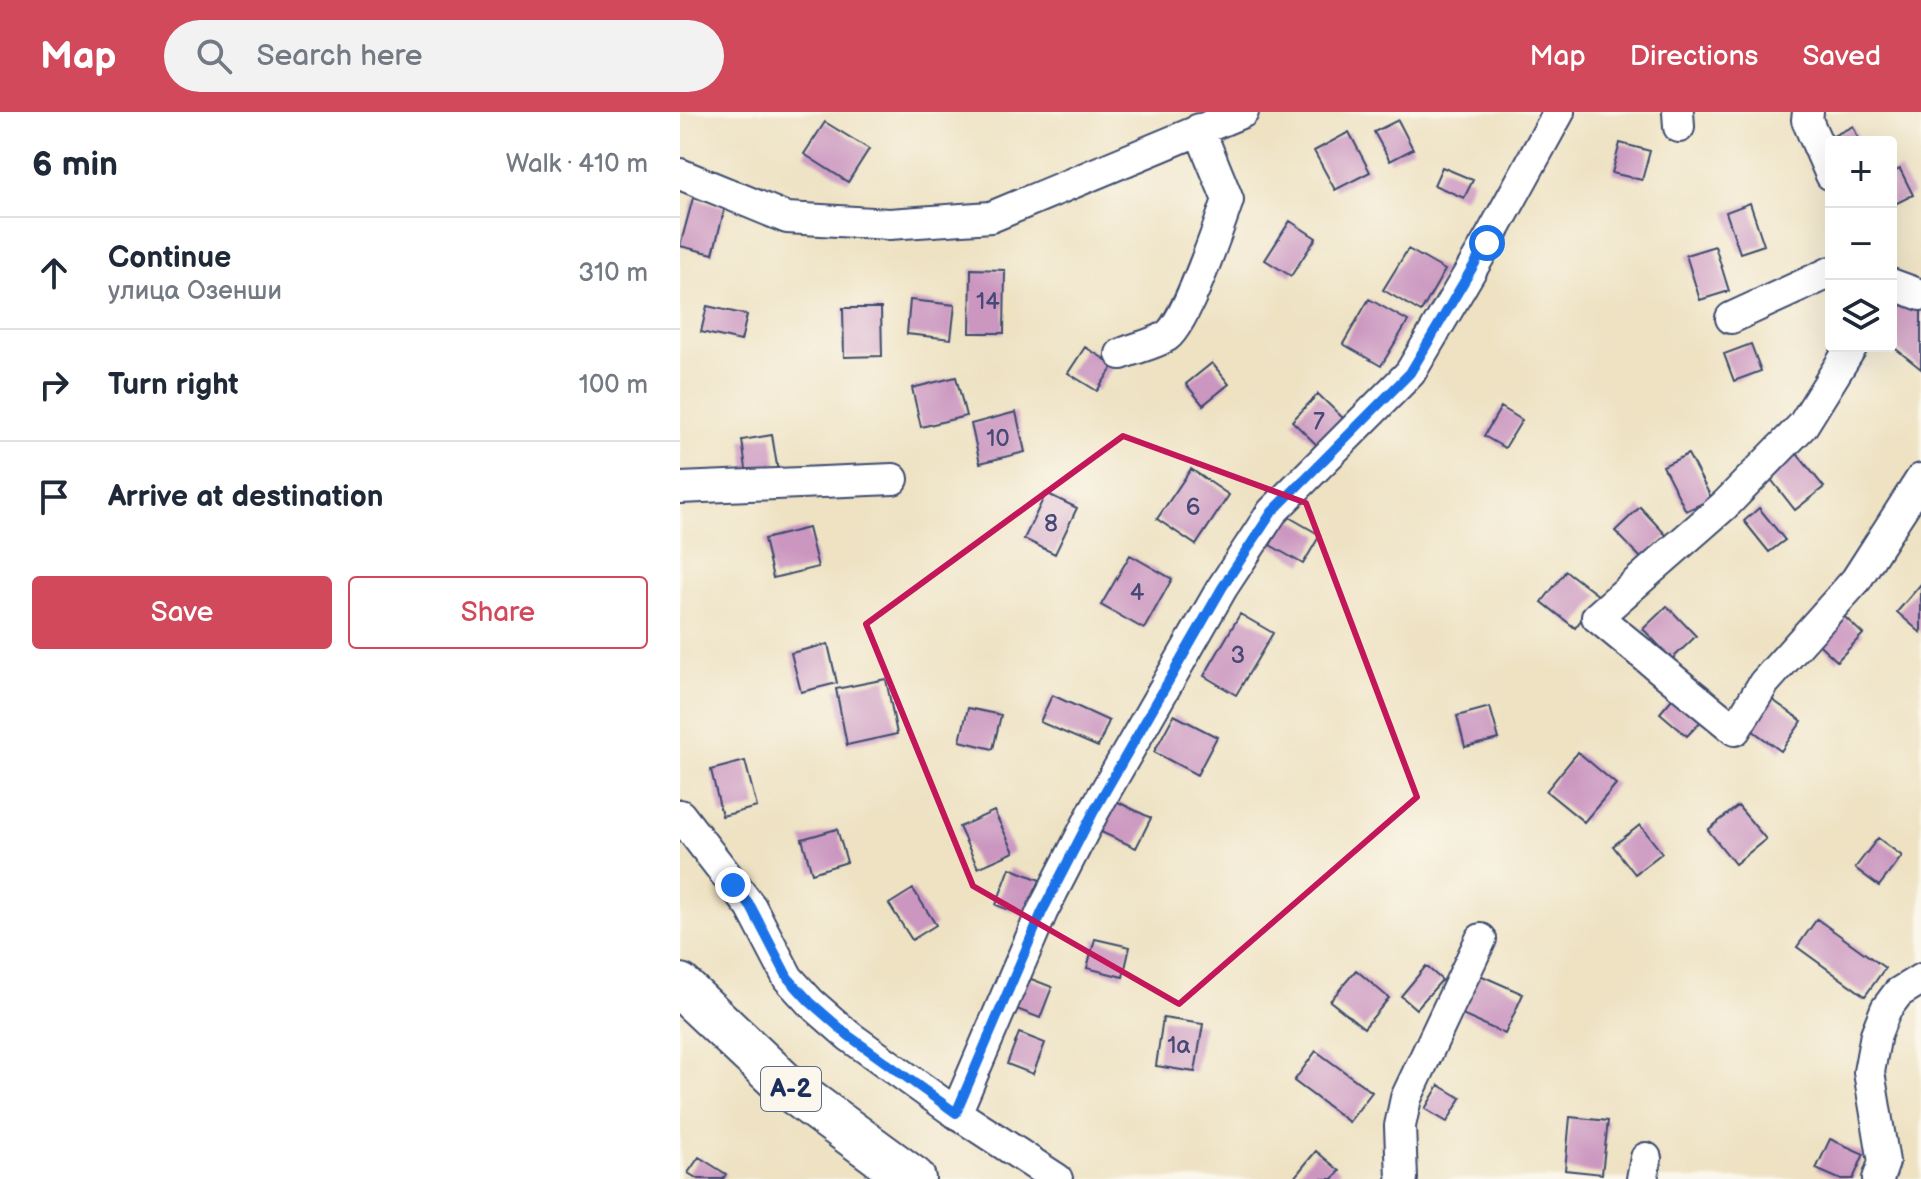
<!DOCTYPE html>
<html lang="en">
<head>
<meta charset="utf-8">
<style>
  :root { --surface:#fff; --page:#f2f2f3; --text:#1f2937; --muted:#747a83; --line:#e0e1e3; --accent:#d1495b }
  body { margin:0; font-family:"Balsamiq Sans",sans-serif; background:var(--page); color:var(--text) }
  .controls { position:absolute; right:24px; top:24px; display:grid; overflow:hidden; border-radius:8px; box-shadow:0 8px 32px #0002 }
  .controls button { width:72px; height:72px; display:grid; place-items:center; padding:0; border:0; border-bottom:2px solid var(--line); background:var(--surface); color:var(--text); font:40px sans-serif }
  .stop { position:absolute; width:24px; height:24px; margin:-18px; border:6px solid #1a73e8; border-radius:50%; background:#fff }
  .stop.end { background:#1a73e8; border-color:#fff; box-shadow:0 2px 8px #0008 }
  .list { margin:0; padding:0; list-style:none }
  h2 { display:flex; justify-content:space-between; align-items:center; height:104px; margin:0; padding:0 32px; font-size:34px }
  h2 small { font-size:26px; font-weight:400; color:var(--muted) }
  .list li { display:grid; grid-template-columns:52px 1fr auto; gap:24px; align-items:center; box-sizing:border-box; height:112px; padding:0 32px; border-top:2px solid var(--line) }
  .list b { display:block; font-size:30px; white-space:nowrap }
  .list p { margin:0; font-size:26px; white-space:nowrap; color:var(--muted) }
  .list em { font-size:26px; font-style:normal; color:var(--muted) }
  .actions { display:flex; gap:16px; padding:24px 32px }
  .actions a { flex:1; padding:18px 0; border:2px solid var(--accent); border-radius:8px; text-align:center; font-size:28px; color:var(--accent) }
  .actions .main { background:var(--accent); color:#fff }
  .icon { flex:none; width:44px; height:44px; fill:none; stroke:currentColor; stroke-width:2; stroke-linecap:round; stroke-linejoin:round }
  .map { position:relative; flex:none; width:1241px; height:1067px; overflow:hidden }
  header { display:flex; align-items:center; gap:48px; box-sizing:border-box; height:112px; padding:0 40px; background:var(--accent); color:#fff }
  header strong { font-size:38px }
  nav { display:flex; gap:44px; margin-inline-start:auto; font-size:28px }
  .search { width:560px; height:72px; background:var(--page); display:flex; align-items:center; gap:20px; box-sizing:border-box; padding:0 28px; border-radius:44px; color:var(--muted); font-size:30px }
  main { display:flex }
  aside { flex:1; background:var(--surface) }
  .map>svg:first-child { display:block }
  .building { fill:#cb96c0 }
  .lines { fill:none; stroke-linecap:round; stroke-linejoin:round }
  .minor-casing { stroke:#3b4a6d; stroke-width:34 }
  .highway-casing { stroke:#3b4a6d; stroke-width:48 }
  .minor { stroke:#fff; stroke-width:30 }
  .highway { stroke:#fff; stroke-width:44 }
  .route { stroke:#1a73e8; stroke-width:10 }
  .marked { fill:none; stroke:#c2185b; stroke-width:6; stroke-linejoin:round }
  .labels { text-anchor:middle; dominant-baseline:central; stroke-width:6; stroke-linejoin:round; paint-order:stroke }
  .number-label { font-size:24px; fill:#474976 }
  .shield { fill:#fbf7ec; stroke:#5e6b89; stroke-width:2 }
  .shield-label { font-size:26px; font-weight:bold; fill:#1b2f5e }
</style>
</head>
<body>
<header>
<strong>Map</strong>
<div class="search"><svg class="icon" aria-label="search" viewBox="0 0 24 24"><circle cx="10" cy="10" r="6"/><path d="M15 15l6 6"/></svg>Search here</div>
<nav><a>Map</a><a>Directions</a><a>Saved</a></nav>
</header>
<main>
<aside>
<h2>6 min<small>Walk · 410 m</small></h2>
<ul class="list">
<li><svg class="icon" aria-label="ahead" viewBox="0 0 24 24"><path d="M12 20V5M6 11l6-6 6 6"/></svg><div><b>Continue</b><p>улица Озенши</p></div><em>310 m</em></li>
<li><svg class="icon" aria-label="right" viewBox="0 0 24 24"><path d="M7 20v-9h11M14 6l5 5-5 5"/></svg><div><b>Turn right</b></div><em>100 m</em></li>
<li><svg class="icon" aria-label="arrive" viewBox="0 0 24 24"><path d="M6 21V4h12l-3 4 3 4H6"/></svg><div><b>Arrive at destination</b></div></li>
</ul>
<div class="actions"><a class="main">Save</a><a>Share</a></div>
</aside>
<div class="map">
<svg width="1241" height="1067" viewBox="0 0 1241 1067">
  <rect width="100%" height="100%" fill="#fbf7ec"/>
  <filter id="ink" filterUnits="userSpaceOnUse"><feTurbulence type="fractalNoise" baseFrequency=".0125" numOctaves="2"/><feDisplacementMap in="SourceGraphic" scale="16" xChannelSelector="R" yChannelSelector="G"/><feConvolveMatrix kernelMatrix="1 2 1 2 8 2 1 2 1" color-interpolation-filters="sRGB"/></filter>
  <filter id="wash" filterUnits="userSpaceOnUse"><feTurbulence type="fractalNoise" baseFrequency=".006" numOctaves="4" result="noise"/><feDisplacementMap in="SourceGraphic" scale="32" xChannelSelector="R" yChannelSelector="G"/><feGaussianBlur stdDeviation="1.8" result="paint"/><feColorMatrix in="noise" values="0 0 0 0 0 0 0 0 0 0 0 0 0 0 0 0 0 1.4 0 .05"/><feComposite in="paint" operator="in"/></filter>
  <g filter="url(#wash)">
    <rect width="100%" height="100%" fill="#eee2c3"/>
    <g id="blocks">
      <path class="building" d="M718,8L733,37L710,49L694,20Z
        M145,10L189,37L168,70L124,42Z
        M1173,14L1180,30H1153L1151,25Z
        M669,20L690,60L655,78L634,39Z
        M940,31L970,39L962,68L932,61Z
        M762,55L793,68L784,86L754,73Z
        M1220,57L1233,83L1211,94V61Z
        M13,86L45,95L33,142L0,134Z
        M1070,91L1084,133L1060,141L1046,100Z
        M610,109L636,126L611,164L585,148Z
        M1035,134L1049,179L1020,188L1006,143Z
        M728,137L765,158L741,200L703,178Z
        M291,157L325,158L324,221H290Z
        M1224,185L1241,199V257L1211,233V200Z
        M689,187L728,209L701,254L663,232Z
        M230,188L275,193L271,227L227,222Z
        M27,194L67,203L61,229L21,220Z
        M163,196H201L202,244L164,245Z
        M1071,232L1081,259L1054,269L1044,242Z
        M405,235L434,253L417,279L388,261Z
        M532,251L549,272L523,293L506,272Z
        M276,265L286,304L241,315L232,276Z
        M638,282L667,310L641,337L612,309Z
        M821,295L842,308L825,336L804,324Z
        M336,300L345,340L300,351L291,312Z
        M92,323L99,366L68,371L62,328Z
        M1114,338L1144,375L1115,398L1086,361Z
        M1008,342L1032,387L1006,399L983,354Z
        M511,357L549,383L516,433L477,407Z
        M366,381L397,396L375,442L344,427Z
        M960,395L987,424L962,447L935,419Z
        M1079,396L1105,428L1089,440L1064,409Z
        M607,404L640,423L623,452L590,433Z
        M128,416L138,455L93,466L84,427Z
        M450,443L492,467L464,517L421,493Z
        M886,459L919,484L895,516L862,490Z
        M1241,472V521L1217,500Z
        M987,494L1016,524L992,547L963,517Z
        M1154,495L1183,522L1157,549L1129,523Z
        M560,502L593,521L556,583L524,564Z
        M148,532L157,571L121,580L111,541Z
        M206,567L217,622L167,633L156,577Z
        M998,580L1025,605L1007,624L980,601Z
        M372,583L429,609L418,635L360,610Z
        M1090,586L1122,609L1101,639L1069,616Z
        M810,595L819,627L785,635L777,604Z
        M288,596L321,603L313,637L280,629Z
        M494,603L537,625L517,663L474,640Z
        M898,640L936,672L904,710L866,679Z
        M65,649L77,695L42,704L31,658Z
        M436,689L471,706L456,736L421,720Z
        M1058,694L1086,727L1055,752L1028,718Z
        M314,699L334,740L298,756L279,715Z
        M960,713L982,741L955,762L933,734Z
        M157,717L167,750L132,761L122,727Z
        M1198,726L1222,744L1199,774L1175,756Z
        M330,756L360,768L345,804L316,793Z
        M233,777L256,813L232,828L209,792Z
        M1137,807L1205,856L1185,884L1117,835Z
        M415,827L450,835L443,865L407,856Z
        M746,854L762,868L736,897L721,884Z
        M676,858L709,886L684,916L650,889Z
        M800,863L843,882L825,922L782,903Z
        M346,865L372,875L360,906L334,896Z
        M483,906L523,912L515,960L476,954Z
        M339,921L365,931L353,962L327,952Z
        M636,939L692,980L669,1010L614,969Z
        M759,973L781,986L767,1010L745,997Z
        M890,1005L928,1009L922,1062L885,1058Z
        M1150,1027L1184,1042L1173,1067H1159L1136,1057Z
        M636,1039L660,1059L653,1067H613Z
        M19,1045L46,1062L43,1067H18L8,1061Z"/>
    </g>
  </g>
  <g filter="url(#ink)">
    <use href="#blocks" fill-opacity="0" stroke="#3b4a6d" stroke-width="2"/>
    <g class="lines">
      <g class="minor-casing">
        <path id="minor" d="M998,0L999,15
          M1128,0L1127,8L1151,63
          M0,62L107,106L209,112L311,105L563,0
          M1211,172L1241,183
          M1051,206L1151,160
          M1172,234L1123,313L1046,392L917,505L1055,618L1084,571L1176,468L1241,367
          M441,242C455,236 475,232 487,224C506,210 539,114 548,88L519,17
          M0,376L213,367
          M0,703L71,795L108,866L130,890L169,924L276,1001L377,1067
          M276,1001L362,800L414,699L542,476L592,400L730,261L807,131L879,0
          M722,1067L720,1014L726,986L801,827
          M962,1067L966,1046
          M1198,1067L1204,1050L1189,960L1196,922L1206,897L1218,881L1241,867"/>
      </g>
      <g class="highway-casing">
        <path id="highway" d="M0,874L105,973L233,1067"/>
      </g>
      <use href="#minor" class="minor"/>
      <use href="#highway" class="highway"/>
    </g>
  </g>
  <g class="lines" filter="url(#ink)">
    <path class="route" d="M53,773L71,795L108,866L130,890L169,924L276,1001L362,800L414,699L542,476L592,400L730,261L807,131"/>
  </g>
  <path class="marked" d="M443,324L626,391L737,685L499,892L293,774L186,512Z"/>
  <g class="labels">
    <g class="number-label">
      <text x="308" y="189">14</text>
      <text x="639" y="309">7</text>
      <text x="318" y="326">10</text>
      <text x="513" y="395">6</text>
      <text x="371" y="411">8</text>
      <text x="457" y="480">4</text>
      <text x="558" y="543">3</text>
      <text x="499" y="933">1а</text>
    </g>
    <rect class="shield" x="81" y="955" width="60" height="44" rx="6"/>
    <g class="shield-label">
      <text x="111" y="977">A-2</text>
    </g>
  </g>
</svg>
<div class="controls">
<button>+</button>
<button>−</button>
<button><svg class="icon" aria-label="layers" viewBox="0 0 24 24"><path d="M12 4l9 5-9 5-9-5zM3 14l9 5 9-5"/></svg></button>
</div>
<div class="stop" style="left:807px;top:131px"></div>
<div class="stop end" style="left:53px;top:773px"></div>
</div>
</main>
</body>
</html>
